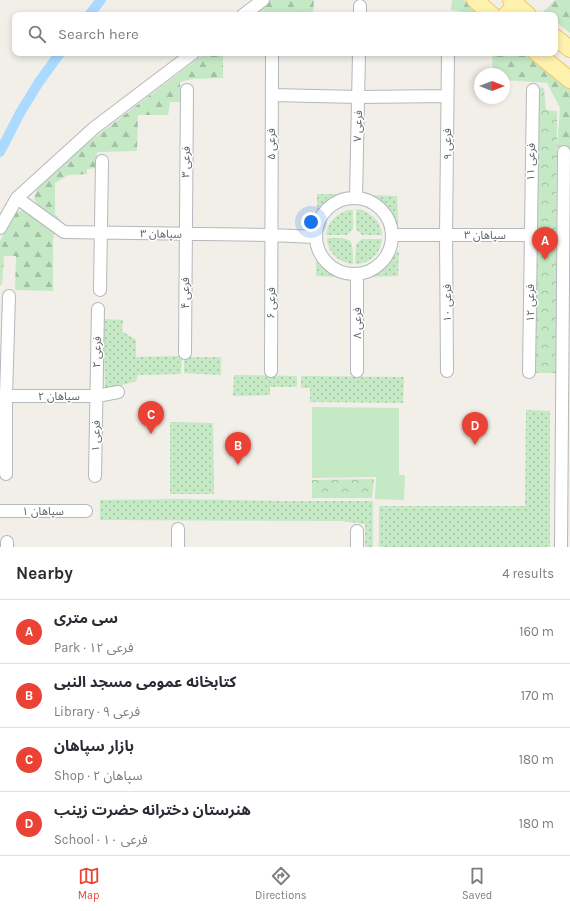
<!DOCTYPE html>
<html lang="en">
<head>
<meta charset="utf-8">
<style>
  :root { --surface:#fff; --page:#f7f7f7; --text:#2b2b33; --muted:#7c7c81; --line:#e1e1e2; --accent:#ea4335 }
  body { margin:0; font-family:Karla,"Noto Sans Arabic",sans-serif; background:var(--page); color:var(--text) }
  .compass { position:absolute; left:474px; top:68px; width:36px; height:36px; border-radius:50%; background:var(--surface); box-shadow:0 2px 6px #0003; rotate:90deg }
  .you { position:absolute; left:311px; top:222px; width:14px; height:14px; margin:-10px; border:3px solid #fff; border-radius:50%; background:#1a73e8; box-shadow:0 0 0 6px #1a73e833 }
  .badge { display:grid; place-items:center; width:26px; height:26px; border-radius:50%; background:var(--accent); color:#fff; font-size:13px; font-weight:700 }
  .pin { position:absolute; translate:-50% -33px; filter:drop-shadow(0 1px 2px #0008) }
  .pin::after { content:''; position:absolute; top:21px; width:14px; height:12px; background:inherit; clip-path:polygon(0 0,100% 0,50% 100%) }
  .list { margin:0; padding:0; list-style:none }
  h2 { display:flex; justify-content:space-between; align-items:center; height:52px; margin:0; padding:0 16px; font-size:17px }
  h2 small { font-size:13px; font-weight:400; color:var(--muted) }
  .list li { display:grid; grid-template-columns:26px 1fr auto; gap:12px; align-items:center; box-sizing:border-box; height:64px; padding:0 16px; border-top:1px solid var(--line) }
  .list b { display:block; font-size:15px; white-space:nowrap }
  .list p { margin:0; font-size:13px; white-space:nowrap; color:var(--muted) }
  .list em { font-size:13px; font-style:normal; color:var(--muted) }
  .icon { flex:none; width:22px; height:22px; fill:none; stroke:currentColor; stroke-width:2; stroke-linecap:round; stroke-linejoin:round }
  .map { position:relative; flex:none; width:570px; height:547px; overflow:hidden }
  .search { position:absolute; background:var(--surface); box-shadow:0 2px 6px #0003; left:12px; right:12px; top:12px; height:44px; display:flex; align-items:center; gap:10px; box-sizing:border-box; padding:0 14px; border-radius:8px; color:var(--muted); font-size:15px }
  .sheet { height:308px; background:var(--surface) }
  nav { display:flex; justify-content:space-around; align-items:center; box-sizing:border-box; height:56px; border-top:1px solid var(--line); background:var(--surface); font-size:11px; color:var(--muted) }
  nav a { display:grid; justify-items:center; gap:2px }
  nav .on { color:var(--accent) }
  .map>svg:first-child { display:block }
  .grass { fill:url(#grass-dots) }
  .forest { fill:url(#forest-firs) }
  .park { fill:url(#park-crowns) }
  .garden { fill:#c5e8c5 }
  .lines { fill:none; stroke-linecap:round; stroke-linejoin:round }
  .canal { stroke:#aadaff; stroke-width:10 }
  .minor-casing { stroke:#b5b8bc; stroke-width:14 }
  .major-casing { stroke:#f2c960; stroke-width:18 }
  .minor { stroke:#fff; stroke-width:12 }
  .major { stroke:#fff2af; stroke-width:16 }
  .labels { text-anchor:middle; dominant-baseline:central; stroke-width:3; stroke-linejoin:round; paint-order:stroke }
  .street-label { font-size:11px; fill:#5f6368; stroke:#fff }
</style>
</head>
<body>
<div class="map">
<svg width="570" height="547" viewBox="0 0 570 547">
  <defs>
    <pattern id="grass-dots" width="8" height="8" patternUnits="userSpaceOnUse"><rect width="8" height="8" fill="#c5e8c5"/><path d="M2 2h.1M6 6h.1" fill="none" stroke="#a3c0a4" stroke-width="1.8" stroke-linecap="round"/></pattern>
    <pattern id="forest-firs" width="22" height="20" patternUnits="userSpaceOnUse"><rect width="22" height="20" fill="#c5e8c5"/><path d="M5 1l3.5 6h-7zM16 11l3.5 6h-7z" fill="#a3c0a4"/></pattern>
    <pattern id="park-crowns" width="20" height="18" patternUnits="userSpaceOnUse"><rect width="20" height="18" fill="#c5e8c5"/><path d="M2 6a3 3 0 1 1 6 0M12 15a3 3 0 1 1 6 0" fill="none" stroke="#a3c0a4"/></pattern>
  </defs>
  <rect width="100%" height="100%" fill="#f1efe8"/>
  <path class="grass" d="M317,194H340L329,203L317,214Z
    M367,195L397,196L398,227C388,212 381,205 367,195Z
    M356,209C370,211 381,221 382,235H362L356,229Z
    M348,210H353V229L347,235H326C328,221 336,215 348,210Z
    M327,238C353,238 353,237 353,264C339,263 327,252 327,238Z
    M362,239H382C381,253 370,264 355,264L356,244Z
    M399,250L398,276L370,277L384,267Z
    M316,253C323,264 332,270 342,277L316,276Z
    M103,319L123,320L122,331L136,340V357L182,356L181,374L138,375L136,381L105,390Z
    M184,357H221V375L184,373Z
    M234,375L297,376V387H270V395L233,396Z
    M301,376L404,377L403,403L310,402V388H301Z
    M526,410L550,411V547H379V506H525Z
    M170,422L213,423L214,494H170Z
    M178,499L281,501H373V547H365V524L342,521L100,520V500Z"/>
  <path class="forest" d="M270,0H314L313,15H252Z
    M452,0H464L483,15H460V11L451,10Z
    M555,0H570V33L555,21V15H547L543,12Z
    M205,53H223V78L192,79L180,82V102H170L168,115H138L137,151L97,152L96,168L87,169V174L68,175L55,183V214L60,220H54L38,205L34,199L38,185L55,168Z
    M492,53H530L570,85V148H557L560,108L547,83L504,80V74H493Z
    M23,210L34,215L54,232L53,241V291L15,290L16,256H4L2,285H0V241L9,224L17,212Z"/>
  <path class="park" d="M536,87L544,88L546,110L557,111L556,373H533Z
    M374,479L372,498H312V480Z"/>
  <path class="garden" d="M312,407L399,408V475H405L404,500L375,499L376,477L312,478Z"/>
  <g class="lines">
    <path class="canal" d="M89,15L101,0
      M0,152L20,113L39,82L60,53"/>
    <g class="minor-casing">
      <path id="minor" d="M243,15L263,0
        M360,15V6
        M272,95L358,97L447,96
        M316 236a38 38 0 1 1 76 0a38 38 0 1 1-76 0Z
        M17,198L64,232L271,235L316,237
        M356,198L359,53
        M0,228L17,198L94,128L193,53
        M392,235H530
        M357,275V371
        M100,290L102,161
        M185,353L187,90
        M271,371L272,53
        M447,371L446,235L448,53
        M529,372L533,90
        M0,396H97L118,392
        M6,474V396L9,296
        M95,476L98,309
        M0,511H86
        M561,546L564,152
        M7,547V542
        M178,547V529
        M357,547V531"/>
    </g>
    <g class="major-casing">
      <path id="major" d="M475,0L492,15
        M511,0L528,15
        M506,15L517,5
        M555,37L570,49
        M537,53L570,80"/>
    </g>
    <use href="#minor" class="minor"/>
    <use href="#major" class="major"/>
  </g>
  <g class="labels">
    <g class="street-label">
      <text transform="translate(358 126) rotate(-88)">فرعی ۷</text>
      <text transform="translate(271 144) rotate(-90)">فرعی ۵</text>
      <text transform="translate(447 144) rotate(-90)">فرعی ۹</text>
      <text transform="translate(186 162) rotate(-89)">فرعی ۳</text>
      <text transform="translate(531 162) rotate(-89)">فرعی ۱۱</text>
      <text transform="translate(161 234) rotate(1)">سپاهان ۳</text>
      <text x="485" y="235">سپاهان ۳</text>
      <text transform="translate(185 293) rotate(-90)">فرعی ۴</text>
      <text transform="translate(271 303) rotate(-90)">فرعی ۶</text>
      <text transform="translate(447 303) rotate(-90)">فرعی ۱۰</text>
      <text transform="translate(530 303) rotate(-90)">فرعی ۱۲</text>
      <text transform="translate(357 323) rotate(-90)">فرعی ۸</text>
      <text transform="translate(97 352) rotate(-89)">فرعی ۲</text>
      <text x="59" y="396">سپاهان ۲</text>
      <text transform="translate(96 436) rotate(-89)">فرعی ۱</text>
      <text x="43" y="511">سپاهان ۱</text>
    </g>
  </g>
</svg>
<svg class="compass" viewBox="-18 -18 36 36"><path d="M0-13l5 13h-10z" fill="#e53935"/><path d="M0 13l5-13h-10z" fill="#7c7c81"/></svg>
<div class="you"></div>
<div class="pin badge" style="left:545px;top:260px">A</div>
<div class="pin badge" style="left:238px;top:465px">B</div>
<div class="pin badge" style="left:151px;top:434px">C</div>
<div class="pin badge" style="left:475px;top:445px">D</div>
<div class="search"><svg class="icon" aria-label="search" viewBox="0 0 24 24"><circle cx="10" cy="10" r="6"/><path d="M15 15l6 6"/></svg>Search here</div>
</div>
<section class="sheet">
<h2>Nearby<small>4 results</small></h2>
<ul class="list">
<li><span class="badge">A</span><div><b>سی متری</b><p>Park · فرعی ۱۲</p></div><em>160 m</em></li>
<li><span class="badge">B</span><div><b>کتابخانه عمومی مسجد النبی</b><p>Library · فرعی ۹</p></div><em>170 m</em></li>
<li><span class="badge">C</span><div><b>بازار سپاهان</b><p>Shop · سپاهان ۲</p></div><em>180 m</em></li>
<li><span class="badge">D</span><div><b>هنرستان دخترانه حضرت زینب</b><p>School · فرعی ۱۰</p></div><em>180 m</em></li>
</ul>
</section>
<nav>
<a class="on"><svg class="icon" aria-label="map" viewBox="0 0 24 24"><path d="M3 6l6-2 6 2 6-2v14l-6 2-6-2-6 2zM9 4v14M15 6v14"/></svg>Map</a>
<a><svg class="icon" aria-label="directions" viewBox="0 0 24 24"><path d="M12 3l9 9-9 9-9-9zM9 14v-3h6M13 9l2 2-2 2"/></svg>Directions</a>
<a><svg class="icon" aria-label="saved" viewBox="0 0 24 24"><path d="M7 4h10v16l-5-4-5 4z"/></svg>Saved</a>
</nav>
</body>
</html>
